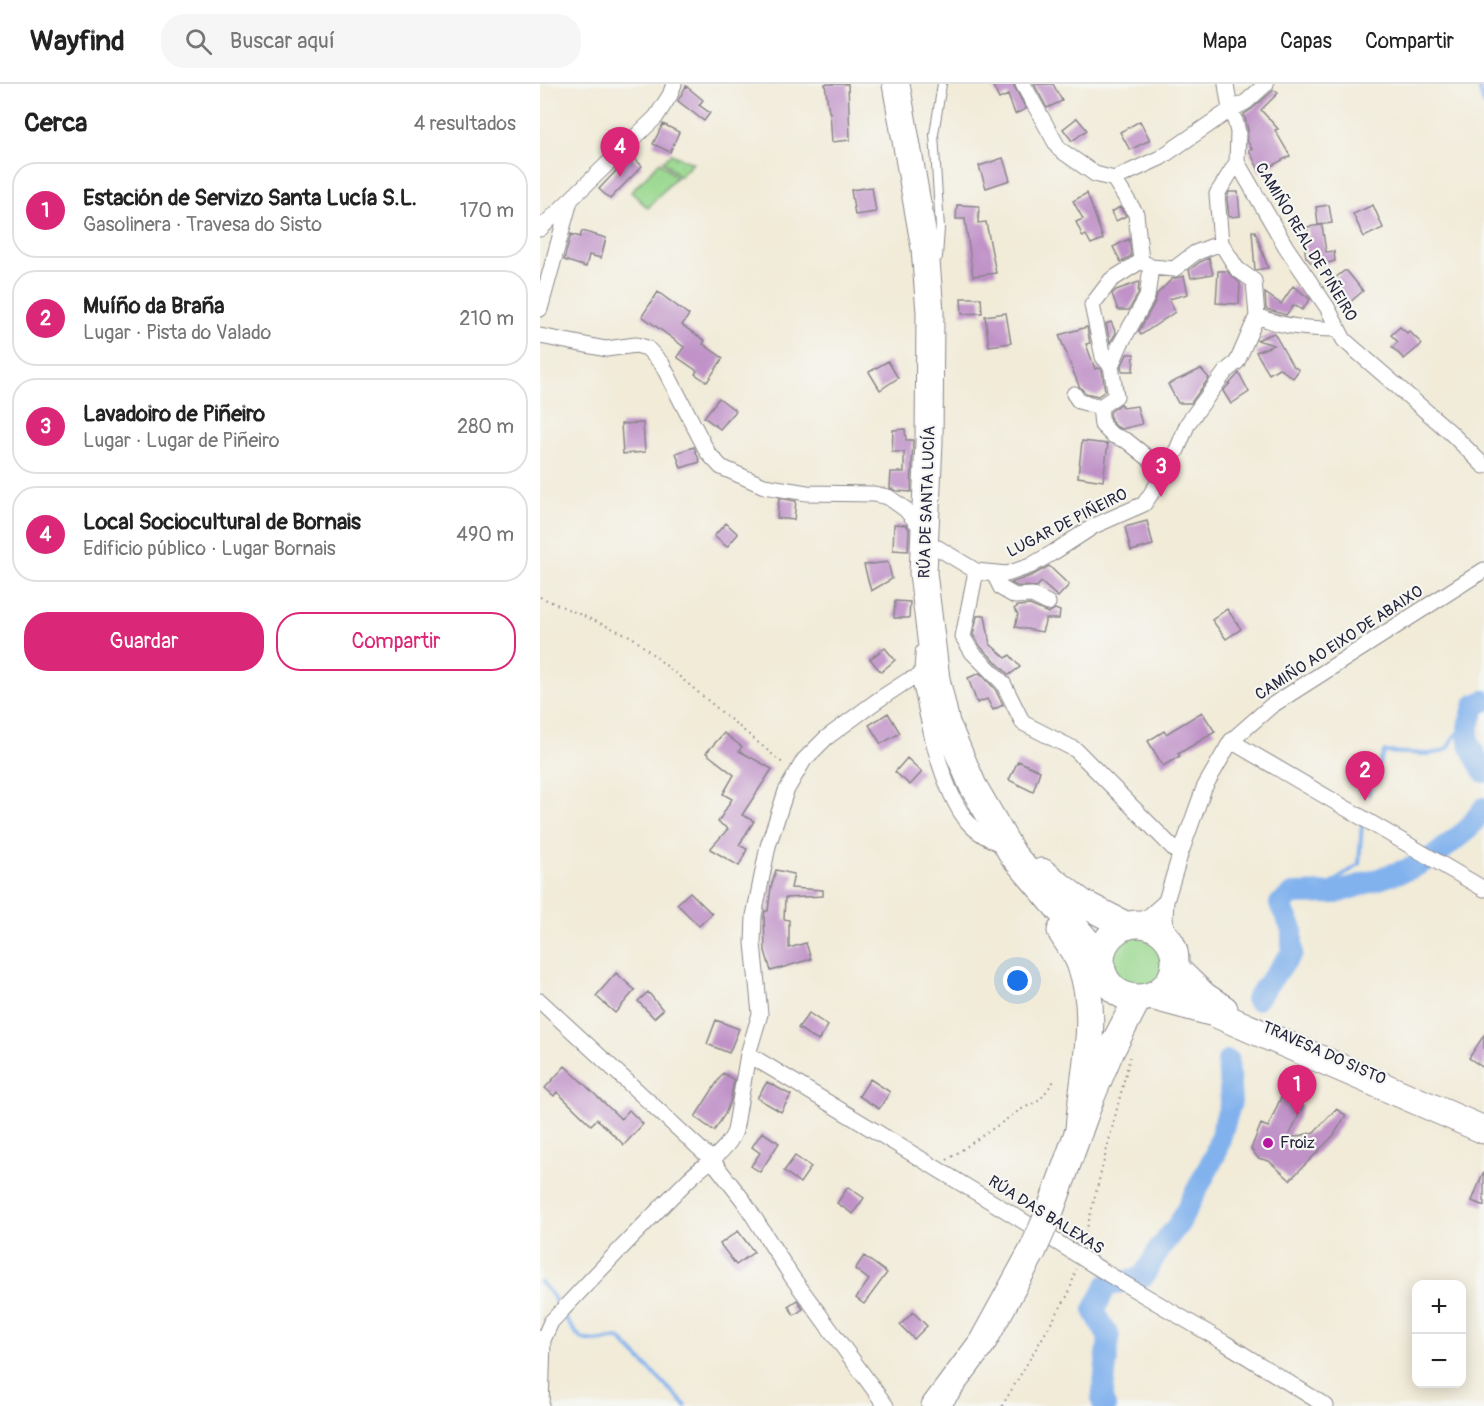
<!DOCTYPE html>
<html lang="es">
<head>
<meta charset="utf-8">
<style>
  :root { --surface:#fff; --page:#f6f6f6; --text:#222; --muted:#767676; --line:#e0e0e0; --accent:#db2777 }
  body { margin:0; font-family:Pangolin,sans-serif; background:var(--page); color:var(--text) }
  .controls { position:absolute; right:18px; bottom:18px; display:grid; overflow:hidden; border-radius:12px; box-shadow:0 3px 15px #0003 }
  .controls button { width:54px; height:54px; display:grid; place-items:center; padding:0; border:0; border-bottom:2px solid var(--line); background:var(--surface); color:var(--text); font:30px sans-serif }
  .you { position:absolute; left:478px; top:897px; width:21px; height:21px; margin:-15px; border:4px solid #fff; border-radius:50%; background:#1a73e8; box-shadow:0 0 0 9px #1a73e833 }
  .badge { display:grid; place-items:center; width:39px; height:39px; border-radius:50%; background:var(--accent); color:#fff; font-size:20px; font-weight:700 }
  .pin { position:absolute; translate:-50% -50px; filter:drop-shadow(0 2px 3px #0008) }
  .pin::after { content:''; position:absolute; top:32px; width:21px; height:18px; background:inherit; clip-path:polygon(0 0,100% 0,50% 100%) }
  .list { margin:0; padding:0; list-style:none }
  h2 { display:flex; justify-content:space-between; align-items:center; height:78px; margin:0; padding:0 24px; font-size:26px }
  h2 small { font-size:20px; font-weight:400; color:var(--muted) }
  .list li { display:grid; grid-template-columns:39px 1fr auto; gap:18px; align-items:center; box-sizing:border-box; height:96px; margin:0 12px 12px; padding:0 12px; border:2px solid var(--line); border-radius:24px }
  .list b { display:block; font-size:22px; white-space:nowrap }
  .list p { margin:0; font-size:20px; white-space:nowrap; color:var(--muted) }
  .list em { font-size:20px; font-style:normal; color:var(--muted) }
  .actions { display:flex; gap:12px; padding:18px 24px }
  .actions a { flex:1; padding:14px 0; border:2px solid var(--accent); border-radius:24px; text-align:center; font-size:21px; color:var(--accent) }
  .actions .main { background:var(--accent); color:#fff }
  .icon { flex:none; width:33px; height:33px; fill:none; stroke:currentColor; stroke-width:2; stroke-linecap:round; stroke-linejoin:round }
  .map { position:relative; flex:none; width:944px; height:1322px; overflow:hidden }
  header { display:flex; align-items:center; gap:36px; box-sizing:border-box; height:84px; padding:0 30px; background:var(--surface); border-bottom:2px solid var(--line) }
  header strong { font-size:28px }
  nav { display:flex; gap:33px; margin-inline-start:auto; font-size:21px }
  .search { width:420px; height:54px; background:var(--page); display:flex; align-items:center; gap:15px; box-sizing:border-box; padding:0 21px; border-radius:24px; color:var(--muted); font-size:22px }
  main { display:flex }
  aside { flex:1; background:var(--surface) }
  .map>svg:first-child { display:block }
  .grass { fill:url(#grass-dots); stroke:#5e7d64; stroke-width:1.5 }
  .garden { fill:#99d88e; stroke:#5e7d64; stroke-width:1.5 }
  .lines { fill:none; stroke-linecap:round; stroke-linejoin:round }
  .stream { stroke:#82b2ed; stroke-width:4 }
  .river { stroke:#82b2ed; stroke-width:22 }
  .building { fill:#c092c8 }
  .lane-casing { stroke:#8a868a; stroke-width:10 }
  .street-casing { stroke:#8a868a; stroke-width:17 }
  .highway-casing { stroke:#8a868a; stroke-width:29 }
  .path { stroke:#8a868a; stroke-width:2; stroke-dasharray:1.5 4.5; stroke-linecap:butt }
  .lane { stroke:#fff; stroke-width:8 }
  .street { stroke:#fff; stroke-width:15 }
  .highway { stroke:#fff; stroke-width:27 }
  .highway-bridge-casing { stroke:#8a868a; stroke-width:29; stroke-linecap:butt }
  .highway-bridge { stroke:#fff; stroke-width:27 }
  .poi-dot { fill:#b5179e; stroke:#f6f6f2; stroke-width:2 }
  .labels { text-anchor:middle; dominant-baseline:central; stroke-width:4.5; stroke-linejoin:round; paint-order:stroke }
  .street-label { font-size:16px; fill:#22223b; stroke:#f6f6f2 }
  .poi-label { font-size:16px; fill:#22223b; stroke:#f6f6f2; text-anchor:start }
</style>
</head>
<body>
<header>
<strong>Wayfind</strong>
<div class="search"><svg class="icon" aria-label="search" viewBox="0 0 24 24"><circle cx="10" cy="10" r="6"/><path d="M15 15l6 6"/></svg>Buscar aquí</div>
<nav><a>Mapa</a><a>Capas</a><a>Compartir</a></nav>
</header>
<main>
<aside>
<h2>Cerca<small>4 resultados</small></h2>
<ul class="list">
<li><span class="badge">1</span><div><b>Estación de Servizo Santa Lucía S.L.</b><p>Gasolinera · Travesa do Sisto</p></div><em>170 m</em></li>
<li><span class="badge">2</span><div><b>Muíño da Braña</b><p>Lugar · Pista do Valado</p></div><em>210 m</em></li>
<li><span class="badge">3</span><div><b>Lavadoiro de Piñeiro</b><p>Lugar · Lugar de Piñeiro</p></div><em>280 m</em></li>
<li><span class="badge">4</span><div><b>Local Sociocultural de Bornais</b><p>Edificio público · Lugar Bornais</p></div><em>490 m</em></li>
</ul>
<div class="actions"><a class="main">Guardar</a><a>Compartir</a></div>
</aside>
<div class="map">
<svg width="944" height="1322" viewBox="0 0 944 1322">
  <defs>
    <pattern id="grass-dots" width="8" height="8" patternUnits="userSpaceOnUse" patternTransform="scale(1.5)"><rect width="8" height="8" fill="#99d88e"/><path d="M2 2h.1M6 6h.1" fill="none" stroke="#84b97b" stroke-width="1.8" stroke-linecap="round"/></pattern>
  </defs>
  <rect width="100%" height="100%" fill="#f6f6f2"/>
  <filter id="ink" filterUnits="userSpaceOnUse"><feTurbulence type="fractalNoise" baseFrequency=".0167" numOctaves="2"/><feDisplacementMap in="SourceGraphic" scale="12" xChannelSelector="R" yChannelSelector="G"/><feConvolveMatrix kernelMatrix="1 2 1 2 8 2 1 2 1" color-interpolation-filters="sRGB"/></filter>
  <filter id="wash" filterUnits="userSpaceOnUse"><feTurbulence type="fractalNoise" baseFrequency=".008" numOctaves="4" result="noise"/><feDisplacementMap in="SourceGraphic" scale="24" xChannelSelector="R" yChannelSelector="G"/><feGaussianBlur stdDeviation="1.35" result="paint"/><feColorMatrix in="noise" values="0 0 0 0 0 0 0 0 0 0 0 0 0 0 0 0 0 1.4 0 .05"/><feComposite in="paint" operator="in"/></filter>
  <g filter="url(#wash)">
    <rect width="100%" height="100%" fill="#f1ebd8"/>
    <path class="grass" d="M131,70L153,79L139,93L123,77Z"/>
    <path class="garden" d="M120,78L136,93L108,124L91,108Z
      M570 877a27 27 0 1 1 54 0a27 27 0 1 1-54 0Z"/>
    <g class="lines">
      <path class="stream" d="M938,0L944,20
        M828,710L844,668L889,670L900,668L908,664L914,653L928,639
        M779,809L819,780L822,739
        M0,1198L13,1212L19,1224
        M23,1230C42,1262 44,1258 79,1254L146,1322"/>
      <path class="river" d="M944,617L935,621C923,655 927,658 944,688
        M716,915L752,869V845L740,820L753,810L796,809L872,784L896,771L928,745L944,724
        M565,1322L562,1317L569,1254L554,1226L567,1201L603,1193L619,1165L639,1140L675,1071L691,1018L688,977"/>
    </g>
    <g id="blocks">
      <path class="building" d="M285,0H308L310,56L292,58L290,28H289Z
        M452,0H473L486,25L475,30L468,11L459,15Z
        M494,0H513L522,17L507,24Z
        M146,2L163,16L159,21L170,29L164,37L138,17Z
        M734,6L738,9L721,26L738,45L735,46L750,72L720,88L709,66L712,65L707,56L708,46L704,30L712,25Z
        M537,34L547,46L532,57L523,45Z
        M600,37L610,56L590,66L580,48Z
        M123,40L139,48L130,68L113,60Z
        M91,71L102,82L70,115L59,105Z
        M463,74L470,96L446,104L439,82Z
        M332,103L336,128L315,131L311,106Z
        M689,108H698L700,132L689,133L687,114Z
        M547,109L563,155L551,160L546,151L543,153L536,138L543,135L533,117Z
        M417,121L439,122L438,139L446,138L456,189L433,192L425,135H416Z
        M789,121L792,139L778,141L776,123Z
        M833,121L843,144L824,153L813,130Z
        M580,123L586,132L576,137L571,128Z
        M782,141L786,168L794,167L795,177L775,183L766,173L763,154H769L767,143Z
        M42,147L66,154L61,174L49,171L46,183L24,176L31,150L40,153Z
        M712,147H715L728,184L715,186Z
        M589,155L591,172L581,178L573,163Z
        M669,174L673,190L651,194L649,186L660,178Z
        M678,187H687L700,199L699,220L676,219Z
        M804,187H807L823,207L809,219L790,198Z
        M644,192L648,210L629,215L635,228L601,251L599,247L615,218L617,210L632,195Z
        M599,198L598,210L589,226H578L572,210L576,206Z
        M753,202L770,215L762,226L754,221L746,231L726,225L725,209L741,220Z
        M118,208L149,231L142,241L165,257L163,260L183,274L167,298L155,290L157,287L137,273L144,263L102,232Z
        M421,214H441L442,229L422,230Z
        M466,229L471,259L449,262L445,232Z
        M571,238L576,249L570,259L566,240Z
        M547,243L550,259L546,260L555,285L559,284L562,286L565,307L558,312L545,309L539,302L519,251Z
        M860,243L867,249L869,247L882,260L864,275L852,263L858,258L851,251Z
        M734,249L752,281L759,286L753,294L739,284L729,290L716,268L734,261L717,256Z
        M587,270H594L593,287H582L581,283Z
        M348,277L358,294L340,306L329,288Z
        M661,285L669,294L651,319H638L628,300Z
        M699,289L709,308L691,320L683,307Z
        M179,314L196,327L180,345L164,333Z
        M581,320L583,324L597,322L602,340L582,345L577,343L571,337L570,328Z
        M103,339L105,368L83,370L81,340Z
        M365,345L366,356H373L371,408L357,407L350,404L351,388H364V368H352L353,346Z
        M542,357L568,360L563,397L538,393Z
        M154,363L160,378L141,384L136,369Z
        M239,414L256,417L254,436L237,434Z
        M607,437L613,461L591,467L585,443Z
        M186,439L198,450L187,463L174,452Z
        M354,440L366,441L369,445L368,467L353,466Z
        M348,478L352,495L331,507L324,481Z
        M509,482L529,501L518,513L501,498L497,503L477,502L471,499L493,491Z
        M355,517L370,518L369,534H354Z
        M490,521L508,529L515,525L520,527L519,535H506L502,548L475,543L478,531L474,525L478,522Z
        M687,525L701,545L686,555L672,536Z
        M445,531L450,560L466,574L470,571L480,583L469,591L440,562L433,551L437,532Z
        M345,564L355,576L341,588L330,575Z
        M440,589L455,605L463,621L453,626L447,615L437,619L428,594Z
        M662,628L675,648L638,670L640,672L623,682L608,657L624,647L626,650Z
        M348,629L360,649L341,660L329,641Z
        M184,649L202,663L199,667L232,685L202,731L214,737L199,761L207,765L199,782L170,765L188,745L178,738L192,715L183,710L194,691L166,669Z
        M367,674L382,688L370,701L355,688Z
        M478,677L500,687L493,708L469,696Z
        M236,786L254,790L251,804L283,806V812L245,814L244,835L249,836V864L266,859L271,875L231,887L225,867L224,833L225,827H228L231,803Z
        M150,808L172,830L159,842L137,820Z
        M76,889L95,906L75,929L56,912Z
        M108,908L123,926L114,934L98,917Z
        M269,929L288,942L278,957L258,944Z
        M176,936L199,945L189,969L167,960Z
        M944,951V984L929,974Z
        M25,982L81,1035L89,1026L103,1040L84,1061L57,1035L51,1041L17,1008L14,1012L5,1004Z
        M183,989L194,996L190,1018L185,1030L174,1047L155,1033Z
        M330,995L350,1008L339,1025L319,1012Z
        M227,998L251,1011L241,1028L217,1014Z
        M741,1013L763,1022L748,1055L774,1048L796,1025L806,1031L794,1051L750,1096L729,1077L718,1074L711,1065L721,1040L728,1043Z
        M222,1048L239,1059L220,1088L211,1082L220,1069L212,1063Z
        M255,1072L271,1083L260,1099L244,1087Z
        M943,1089H944V1122L932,1117Z
        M308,1103L324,1114L313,1130L297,1119Z
        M198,1147L214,1168L196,1181L180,1160Z
        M324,1172L347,1189L324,1220L316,1214L329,1196L315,1185Z
        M257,1216L263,1225L254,1231L248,1222Z
        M373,1228L387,1242L374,1255L360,1241Z"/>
    </g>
  </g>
  <g filter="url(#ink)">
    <use href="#blocks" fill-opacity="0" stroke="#8a868a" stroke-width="1.5"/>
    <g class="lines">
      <g class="lane-casing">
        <path id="lane" d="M398,173L400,144L394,50L402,0
          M378,593L380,566"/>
      </g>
      <g class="street-casing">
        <path id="street" d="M483,0L519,65L555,90L574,95L620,74L690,26L706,18L726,0
          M686,0L690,26L694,32L698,48L697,78L746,163L787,223L804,256L911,349L944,382
          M697,78L677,110L681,159L697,185L714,197L717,232C742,243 769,245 797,245
          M574,95L596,130L601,177
          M0,145L116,33L130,11L134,0
          M611,183L634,185L655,169L681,159
          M0,225L30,117
          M0,252L66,265L96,261L107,264L122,280L168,369L181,383L224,402L267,409L334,410L348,413L365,425L378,440L385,445
          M534,310L539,317L560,323L576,312L571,282L580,261L607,213L611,183L601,177L571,196L552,221L563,273L571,282
          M560,323L562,341L572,351L587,357L622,385
          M398,464L436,487L467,490L490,482L514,468L554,442L604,420L617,401L622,385L637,366L648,339L686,287L697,278L717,232
          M436,487L423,553L432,568L463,599L483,639L536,666L640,771
          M454,490L461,504L475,512L492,511L508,519
          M691,657L944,805
          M600,840L626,817
          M627,853L625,834L626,817L640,771L664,704L691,657L731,622L944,486
          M0,917L171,1075L203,1116L252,1193L346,1322
          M208,970L475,1132L568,1190L685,1259L786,1322
          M1,1322L3,1256L11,1238C56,1190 102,1142 148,1096C164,1080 187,1068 195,1047L208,970L220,930L213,859L214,832L228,762L246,707L264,676L286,654L338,616L367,597L378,593C384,608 385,623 389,638C395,668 408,713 427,737C437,749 452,757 466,762"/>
      </g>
      <g class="highway-casing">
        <path id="highway" d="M356,0L385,164L390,228L389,358L383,489L396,595L406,639L433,702L473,771L561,874
          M502,788L542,819L587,842
          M561 877a37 37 0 1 1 74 0a37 37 0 1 1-74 0Z
          M521,847C527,858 536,868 540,879C561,932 542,993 539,1047
          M635,884L664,912L684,925
          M611,912L674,929L944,1046
          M510,1127L551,1013L569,970L598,914
          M395,1322L442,1259L493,1166"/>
      </g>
      <path class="path" d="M0,513L92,553L245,681
        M407,1076L480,1026L500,1016L516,994
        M543,1160L590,973
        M462,1322L529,1209L536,1185"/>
      <use href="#lane" class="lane"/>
      <use href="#street" class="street"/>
      <use href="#highway" class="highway"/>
      <g class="highway-bridge-casing">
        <path id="highway-bridge" d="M493,1166L510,1127"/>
      </g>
      <use href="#highway-bridge" class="highway-bridge"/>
    </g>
  </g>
  <circle class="poi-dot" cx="728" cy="1059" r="6"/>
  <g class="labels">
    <g class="street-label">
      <text transform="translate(766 158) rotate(59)">CAMIÑO REAL DE PIÑEIRO</text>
      <text transform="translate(387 418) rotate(-88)">RÚA DE SANTA LUCÍA</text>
      <text transform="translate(527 439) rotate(-27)">LUGAR DE PIÑEIRO</text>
      <text transform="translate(799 559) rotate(-33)">CAMIÑO AO EIXO DE ABAIXO</text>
      <text transform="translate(784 969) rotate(24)">TRAVESA DO SISTO</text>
      <text transform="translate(506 1131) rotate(32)">RÚA DAS BALEXAS</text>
    </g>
    <g class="poi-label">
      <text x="740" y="1059">Froiz</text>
    </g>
  </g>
</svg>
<div class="controls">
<button>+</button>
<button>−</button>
</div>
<div class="you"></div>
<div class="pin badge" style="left:757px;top:1031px">1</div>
<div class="pin badge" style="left:825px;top:717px">2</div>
<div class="pin badge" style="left:621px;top:413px">3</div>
<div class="pin badge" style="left:80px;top:93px">4</div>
</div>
</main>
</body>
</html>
